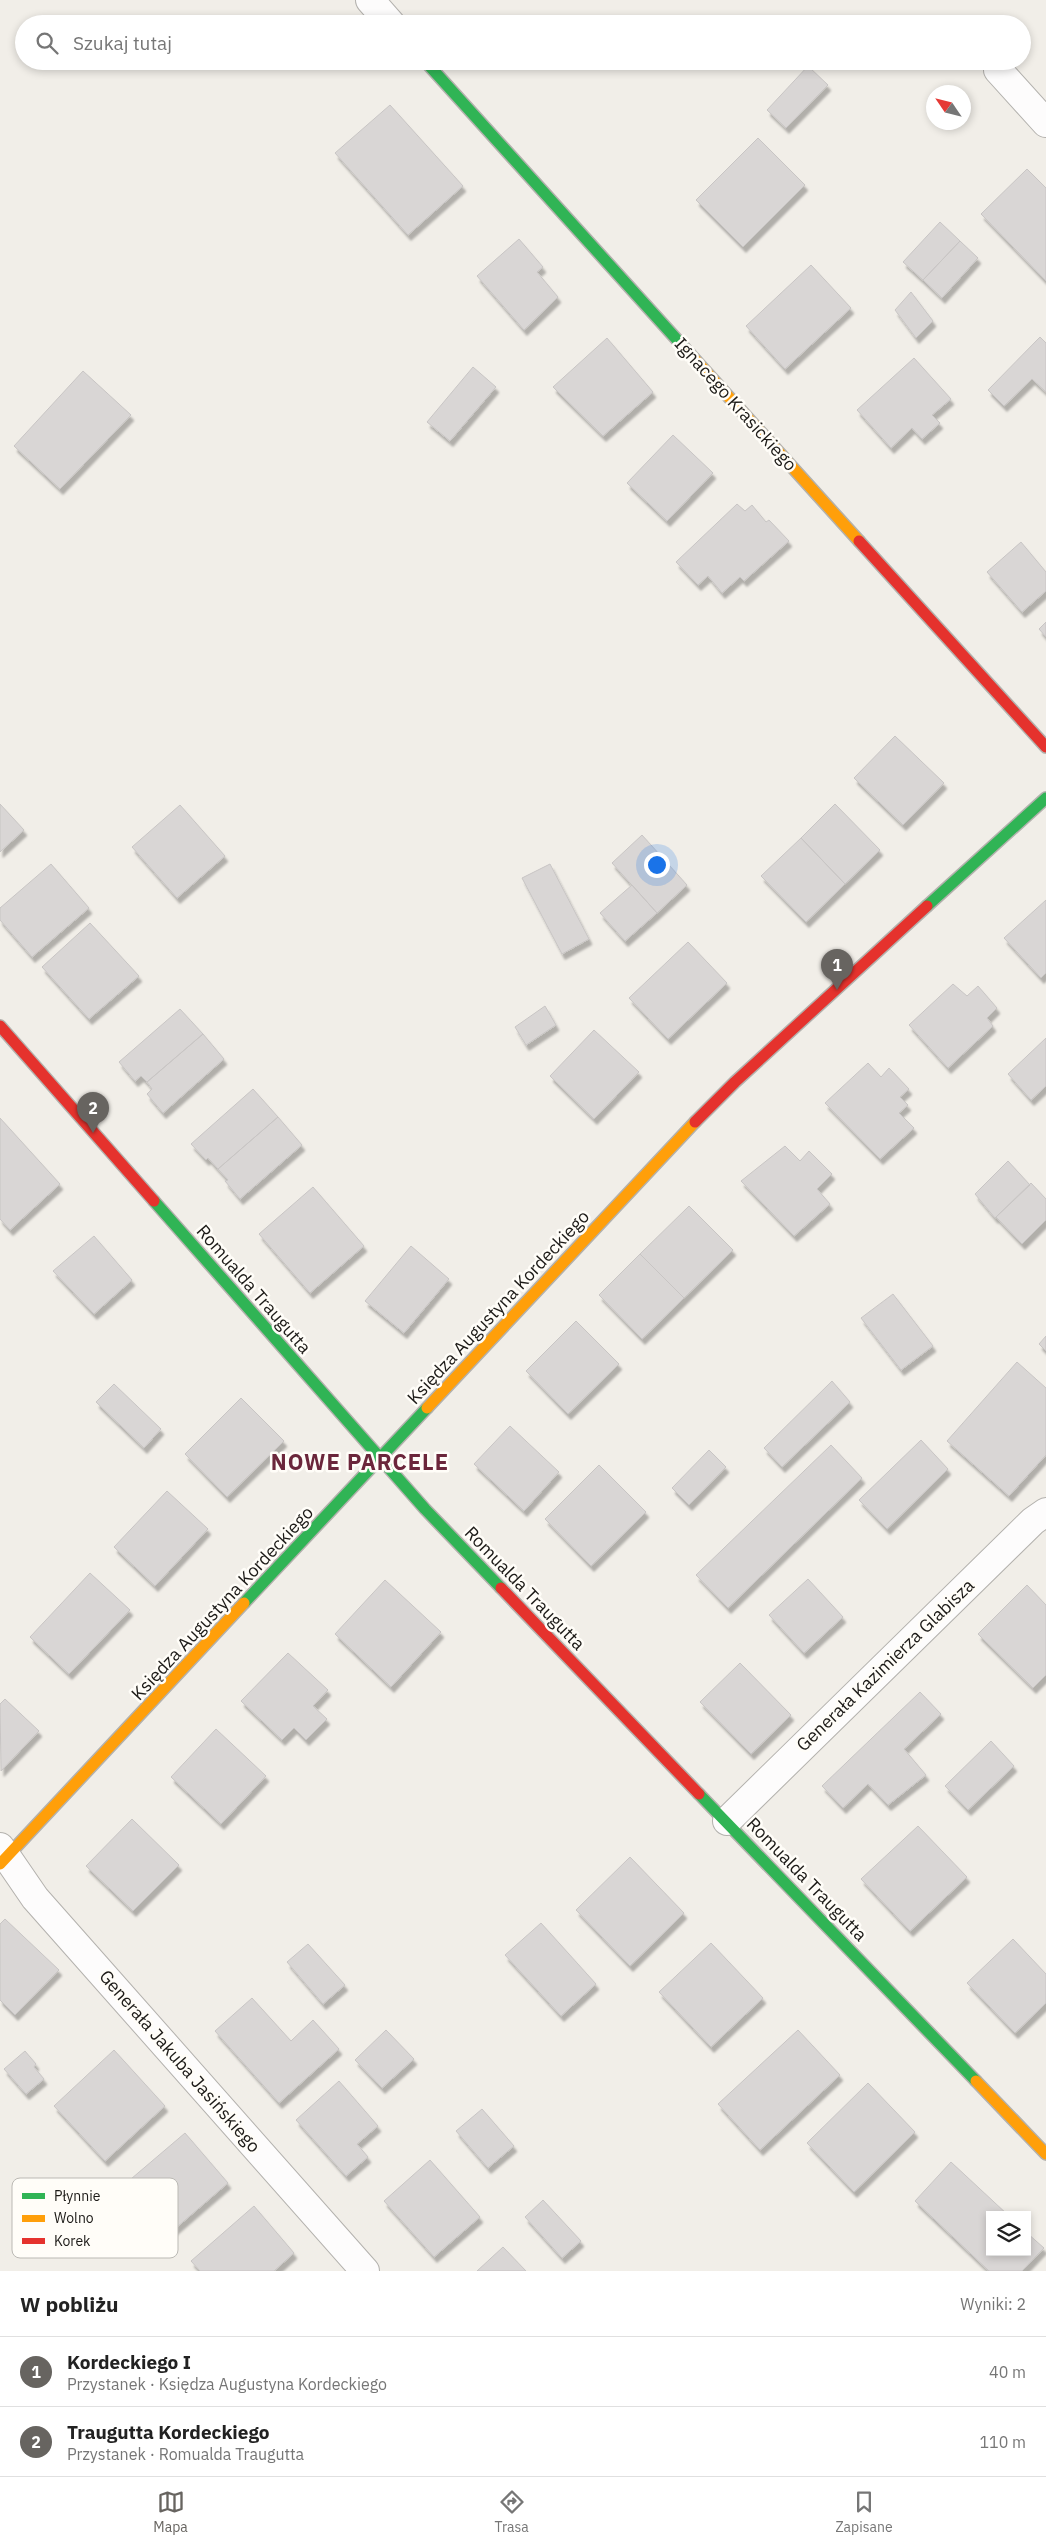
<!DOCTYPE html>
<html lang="pl">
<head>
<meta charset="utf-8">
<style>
  :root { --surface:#fff; --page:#f2f2f2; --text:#222; --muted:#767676; --line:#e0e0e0; --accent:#676460 }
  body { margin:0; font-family:"IBM Plex Sans",sans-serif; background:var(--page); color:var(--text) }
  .controls { position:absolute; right:15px; bottom:15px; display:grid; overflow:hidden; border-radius:0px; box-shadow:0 2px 8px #0003 }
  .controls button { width:45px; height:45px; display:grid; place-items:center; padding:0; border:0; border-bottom:1px solid var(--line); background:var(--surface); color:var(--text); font:25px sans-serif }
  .compass { position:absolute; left:926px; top:85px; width:45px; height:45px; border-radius:50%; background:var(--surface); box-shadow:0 2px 8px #0003; rotate:305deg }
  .you { position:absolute; left:656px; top:864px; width:18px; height:18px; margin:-12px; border:4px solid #fff; border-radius:50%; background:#1a73e8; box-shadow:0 0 0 8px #1a73e833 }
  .badge { display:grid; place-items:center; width:32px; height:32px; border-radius:50%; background:var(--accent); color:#fff; font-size:16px; font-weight:700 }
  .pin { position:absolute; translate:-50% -41px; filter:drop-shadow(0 1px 2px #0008) }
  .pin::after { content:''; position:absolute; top:26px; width:18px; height:15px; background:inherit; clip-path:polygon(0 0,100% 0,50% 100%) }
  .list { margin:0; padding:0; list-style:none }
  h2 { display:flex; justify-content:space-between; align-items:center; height:65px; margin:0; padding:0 20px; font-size:21px }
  h2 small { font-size:16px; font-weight:400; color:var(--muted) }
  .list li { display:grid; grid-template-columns:32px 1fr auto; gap:15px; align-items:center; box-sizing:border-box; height:70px; padding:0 20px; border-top:1px solid var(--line) }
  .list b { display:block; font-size:19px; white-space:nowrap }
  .list p { margin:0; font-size:16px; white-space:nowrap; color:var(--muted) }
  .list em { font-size:16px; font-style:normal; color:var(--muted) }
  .icon { flex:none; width:28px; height:28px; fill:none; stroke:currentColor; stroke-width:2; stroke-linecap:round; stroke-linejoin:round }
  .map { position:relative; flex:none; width:1046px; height:2271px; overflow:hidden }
  .search { position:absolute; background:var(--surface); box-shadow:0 2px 8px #0003; left:15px; right:15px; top:15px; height:55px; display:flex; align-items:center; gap:12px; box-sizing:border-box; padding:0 18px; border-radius:28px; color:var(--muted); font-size:19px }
  .sheet { height:205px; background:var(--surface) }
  nav { display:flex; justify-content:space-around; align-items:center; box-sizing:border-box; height:70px; border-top:1px solid var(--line); background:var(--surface); font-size:14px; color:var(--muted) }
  nav a { display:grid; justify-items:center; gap:2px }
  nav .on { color:var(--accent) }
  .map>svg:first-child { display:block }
  .building { fill:#d9d6d5; stroke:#c8c5c4; filter:url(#shadow) }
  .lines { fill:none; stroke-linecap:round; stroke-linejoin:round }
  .street-casing { stroke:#b3b1ad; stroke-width:30 }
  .fast-casing { stroke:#b3b1ad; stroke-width:14 }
  .slow-casing { stroke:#b3b1ad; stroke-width:14 }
  .jam-casing { stroke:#b3b1ad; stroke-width:14 }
  .street { stroke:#fdfcfc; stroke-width:28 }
  .fast { stroke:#30b455; stroke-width:11 }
  .slow { stroke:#ff9f0a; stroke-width:11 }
  .jam { stroke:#e5322d; stroke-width:11 }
  .labels { text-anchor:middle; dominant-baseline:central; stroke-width:5; stroke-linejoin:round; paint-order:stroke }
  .street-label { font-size:18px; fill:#1c1a17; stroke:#fffdf8 }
  .district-label { font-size:22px; font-weight:bold; letter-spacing:1px; fill:#6b263b; stroke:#fffdf8 }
  .key { fill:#fffdf8; stroke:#bbb9b4; stroke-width:1 }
  .key-label { font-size:14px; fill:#1c1a17 }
</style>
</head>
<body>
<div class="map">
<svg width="1046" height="2271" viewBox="0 0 1046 2271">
  <defs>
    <filter id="shadow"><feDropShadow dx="3" dy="5.5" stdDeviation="1" flood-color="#0004"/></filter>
  </defs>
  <rect width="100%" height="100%" fill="#f1eee8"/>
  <path class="building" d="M808,66L828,85L786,128L767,110Z
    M390,105L463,186L408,235L335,153Z
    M758,138L805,185L743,247L696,200Z
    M1027,169L1046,188V281L981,214Z
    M940,222L960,241L923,280L903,262Z
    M519,239L543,267L537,272L558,297L524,330L477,276Z
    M960,241L978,258L942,298L923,280Z
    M811,265L851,308L785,369L746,326Z
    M911,292L933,321L916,338L895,310Z
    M1040,337L1046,343V392L1032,379L1004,406L988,390Z
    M607,338L653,392L603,436L553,387Z
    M914,358L951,399L932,415L940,423L922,439L912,428L891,448L857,410Z
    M473,367L496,387L450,441L427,422Z
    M83,371L131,415L60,489L14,446Z
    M673,435L713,473L667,521L627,483Z
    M737,504L745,511L752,505L766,522L769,520L789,541L744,581L740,577L722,593L708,576L698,585L676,562Z
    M1021,542L1046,572V591L1022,612L987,572Z
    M1046,622V637L1039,629Z
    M895,736L944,783L903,825L854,778Z
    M0,804L24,830L0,852Z
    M835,804L880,850L845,884L801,838Z
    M180,805L225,856L177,898L132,847Z
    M642,835L687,885L657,913L612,863Z
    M801,838L845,884L806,922L761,876Z
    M51,864L89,908L32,957L0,920V908Z
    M550,864L589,939L562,954L522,878Z
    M632,885L657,913L625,941L600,913Z
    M1046,900V973L1041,978L1004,938Z
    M90,923L139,976L89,1019L42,967Z
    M688,942L727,983L668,1039L629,998Z
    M953,984L967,996L978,986L997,1008L987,1018L993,1026L948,1068L909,1025Z
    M545,1006L556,1025L526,1045L515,1027Z
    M180,1009L203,1034L147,1082L141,1076L135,1081L119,1062Z
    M594,1030L639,1072L594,1119L550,1076Z
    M203,1034L224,1059L163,1113L147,1094L152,1089L147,1082Z
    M1046,1038V1086L1031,1100L1008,1074Z
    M868,1063L881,1077L889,1068L909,1089L900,1097L908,1105L899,1113L914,1128L880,1159L825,1103Z
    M253,1089L278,1117L218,1169L208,1158L206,1160L191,1144Z
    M278,1117L302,1145L240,1199L225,1181L228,1180L218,1169Z
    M0,1118L60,1184L10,1230L0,1219Z
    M785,1146L800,1161L809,1151L832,1174L817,1189L830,1204L794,1236L741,1181Z
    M1008,1161L1030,1185L995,1218L975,1194Z
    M1031,1183L1046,1199V1220L1022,1244L996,1217Z
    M313,1187L364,1246L310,1293L259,1234Z
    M689,1206L733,1250L684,1298L640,1254Z
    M94,1236L132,1280L94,1314L53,1271Z
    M411,1246L449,1279L404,1333L365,1301Z
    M640,1254L684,1298L642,1339L599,1295Z
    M893,1294L933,1346L901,1370L861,1318Z
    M576,1321L619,1364L568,1414L526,1371Z
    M1046,1336V1351L1039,1344Z
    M1017,1362L1046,1388V1455L1009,1496L947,1441Z
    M832,1381L850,1402L782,1467L764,1448Z
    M114,1384L161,1429L144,1448L96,1402Z
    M241,1398L284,1441L227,1497L185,1454Z
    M510,1426L559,1472L524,1511L474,1464Z
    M921,1440L948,1469L887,1529L859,1500Z
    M831,1445L862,1478L728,1608L696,1575Z
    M709,1450L726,1467L689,1505L672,1488Z
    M599,1465L646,1512L591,1566L545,1519Z
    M167,1491L208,1529L155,1586L114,1547Z
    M90,1573L130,1610L69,1674L30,1637Z
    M808,1579L843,1617L804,1653L769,1615Z
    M385,1580L441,1632L391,1687L335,1634Z
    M1027,1585L1046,1605V1675L1033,1688L978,1634Z
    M288,1653L328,1690L313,1706L327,1719L306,1740L294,1728L282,1740L241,1701Z
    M740,1663L791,1715L751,1754L700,1702Z
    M920,1692L941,1714L904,1749L926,1775L888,1805L868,1784L843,1808L822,1786Z
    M5,1699L39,1731L1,1771L0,1704Z
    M216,1729L266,1776L221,1824L171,1777Z
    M991,1741L1014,1766L968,1810L945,1786Z
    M132,1819L179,1865L133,1911L86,1866Z
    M918,1826L967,1877L910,1931L861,1879Z
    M630,1857L684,1913L630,1966L576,1910Z
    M5,1919L59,1970L15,2015L0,2000V1924Z
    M541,1923L596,1984L561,2016L505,1955Z
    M1013,1939L1046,1974V2003L1015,2033L967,1983Z
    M711,1943L763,1998L711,2047L659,1992Z
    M308,1944L345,1985L323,2004L287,1962Z
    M252,1998L291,2041L313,2020L339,2049L279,2103L215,2031Z
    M386,2030L414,2059L382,2088L355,2060Z
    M798,2030L840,2075L760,2150L718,2104Z
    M114,2050L165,2106L105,2161L54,2106Z
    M25,2051L36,2064L34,2067L44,2079L26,2094L4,2069Z
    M339,2081L378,2126L357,2144L368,2157L346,2176L296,2120Z
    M868,2083L915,2132L854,2192L807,2143Z
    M482,2109L514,2146L488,2168L456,2131Z
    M185,2133L228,2183L162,2240L118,2190Z
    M430,2160L480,2217L434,2257L384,2201Z
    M951,2162L1008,2215H990V2252H1027V2233L1044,2248L1022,2271H989L915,2201Z
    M543,2200L581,2241L562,2258L525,2217Z
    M254,2206L294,2253L274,2271H200L191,2261Z
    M503,2247L526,2271H477Z"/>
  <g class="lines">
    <g class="street-casing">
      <path id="street" d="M370,0L391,24
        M998,70L1046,123
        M727,1821L1033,1521L1046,1512
        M0,1847L35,1898L365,2271"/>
    </g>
    <g class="fast-casing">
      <path id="fast" d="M425,61L689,353
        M927,906L1046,798
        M154,1201L425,1509L501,1588
        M244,1603L427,1408
        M699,1794L976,2081"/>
    </g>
    <g class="slow-casing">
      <path id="slow" d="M689,353L859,541
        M427,1408L695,1122
        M0,1864L244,1603
        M976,2081L1046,2154"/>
    </g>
    <g class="jam-casing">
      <path id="jam" d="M859,541L1046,747
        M0,1026L154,1201
        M695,1122L735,1082L927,906
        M501,1588L699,1794"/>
    </g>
    <use href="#street" class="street"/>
    <use href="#fast" class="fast"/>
    <use href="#slow" class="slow"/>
    <use href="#jam" class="jam"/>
  </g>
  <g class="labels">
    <g class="street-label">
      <text transform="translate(736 404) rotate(48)">Ignacego Krasickiego</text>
      <text transform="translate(254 1289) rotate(49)">Romualda Traugutta</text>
      <text transform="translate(498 1307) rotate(-47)">Księdza Augustyna Kordeckiego</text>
      <text transform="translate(525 1588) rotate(46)">Romualda Traugutta</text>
      <text transform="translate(222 1603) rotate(-47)">Księdza Augustyna Kordeckiego</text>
      <text transform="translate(885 1665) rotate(-44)">Generała Kazimierza Glabisza</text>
      <text transform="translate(807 1879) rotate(46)">Romualda Traugutta</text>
      <text transform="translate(180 2061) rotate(49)">Generała Jakuba Jasińskiego</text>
    </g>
    <g class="district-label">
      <text x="360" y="1461">NOWE PARCELE</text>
    </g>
  </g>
  <rect x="12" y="2178" width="166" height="80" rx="8" class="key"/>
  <rect x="22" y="2193" width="23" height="6" fill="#30b455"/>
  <rect x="22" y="2215" width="23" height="7" fill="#ff9f0a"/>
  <rect x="22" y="2238" width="23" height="6" fill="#e5322d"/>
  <g class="key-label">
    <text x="54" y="2201">Płynnie</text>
    <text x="54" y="2223">Wolno</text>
    <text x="54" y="2246">Korek</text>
  </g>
</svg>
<div class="controls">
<button><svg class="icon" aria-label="layers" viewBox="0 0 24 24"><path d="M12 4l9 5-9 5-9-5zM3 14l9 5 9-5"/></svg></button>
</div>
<svg class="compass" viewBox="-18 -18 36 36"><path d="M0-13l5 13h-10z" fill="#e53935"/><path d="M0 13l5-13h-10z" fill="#767676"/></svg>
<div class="you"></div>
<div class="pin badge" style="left:837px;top:990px">1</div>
<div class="pin badge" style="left:93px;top:1133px">2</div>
<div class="search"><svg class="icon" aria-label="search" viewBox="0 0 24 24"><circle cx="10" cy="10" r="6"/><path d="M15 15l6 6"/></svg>Szukaj tutaj</div>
</div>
<section class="sheet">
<h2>W pobliżu<small>Wyniki: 2</small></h2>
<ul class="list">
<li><span class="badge">1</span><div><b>Kordeckiego I</b><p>Przystanek · Księdza Augustyna Kordeckiego</p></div><em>40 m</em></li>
<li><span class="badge">2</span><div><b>Traugutta Kordeckiego</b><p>Przystanek · Romualda Traugutta</p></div><em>110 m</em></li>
</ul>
</section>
<nav>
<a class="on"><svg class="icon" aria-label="map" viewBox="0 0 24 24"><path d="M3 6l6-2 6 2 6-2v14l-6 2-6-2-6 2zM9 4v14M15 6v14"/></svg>Mapa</a>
<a><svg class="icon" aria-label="directions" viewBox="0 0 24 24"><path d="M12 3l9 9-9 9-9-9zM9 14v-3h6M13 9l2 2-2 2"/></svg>Trasa</a>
<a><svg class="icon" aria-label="saved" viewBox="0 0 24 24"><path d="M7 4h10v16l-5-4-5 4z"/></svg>Zapisane</a>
</nav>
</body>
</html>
